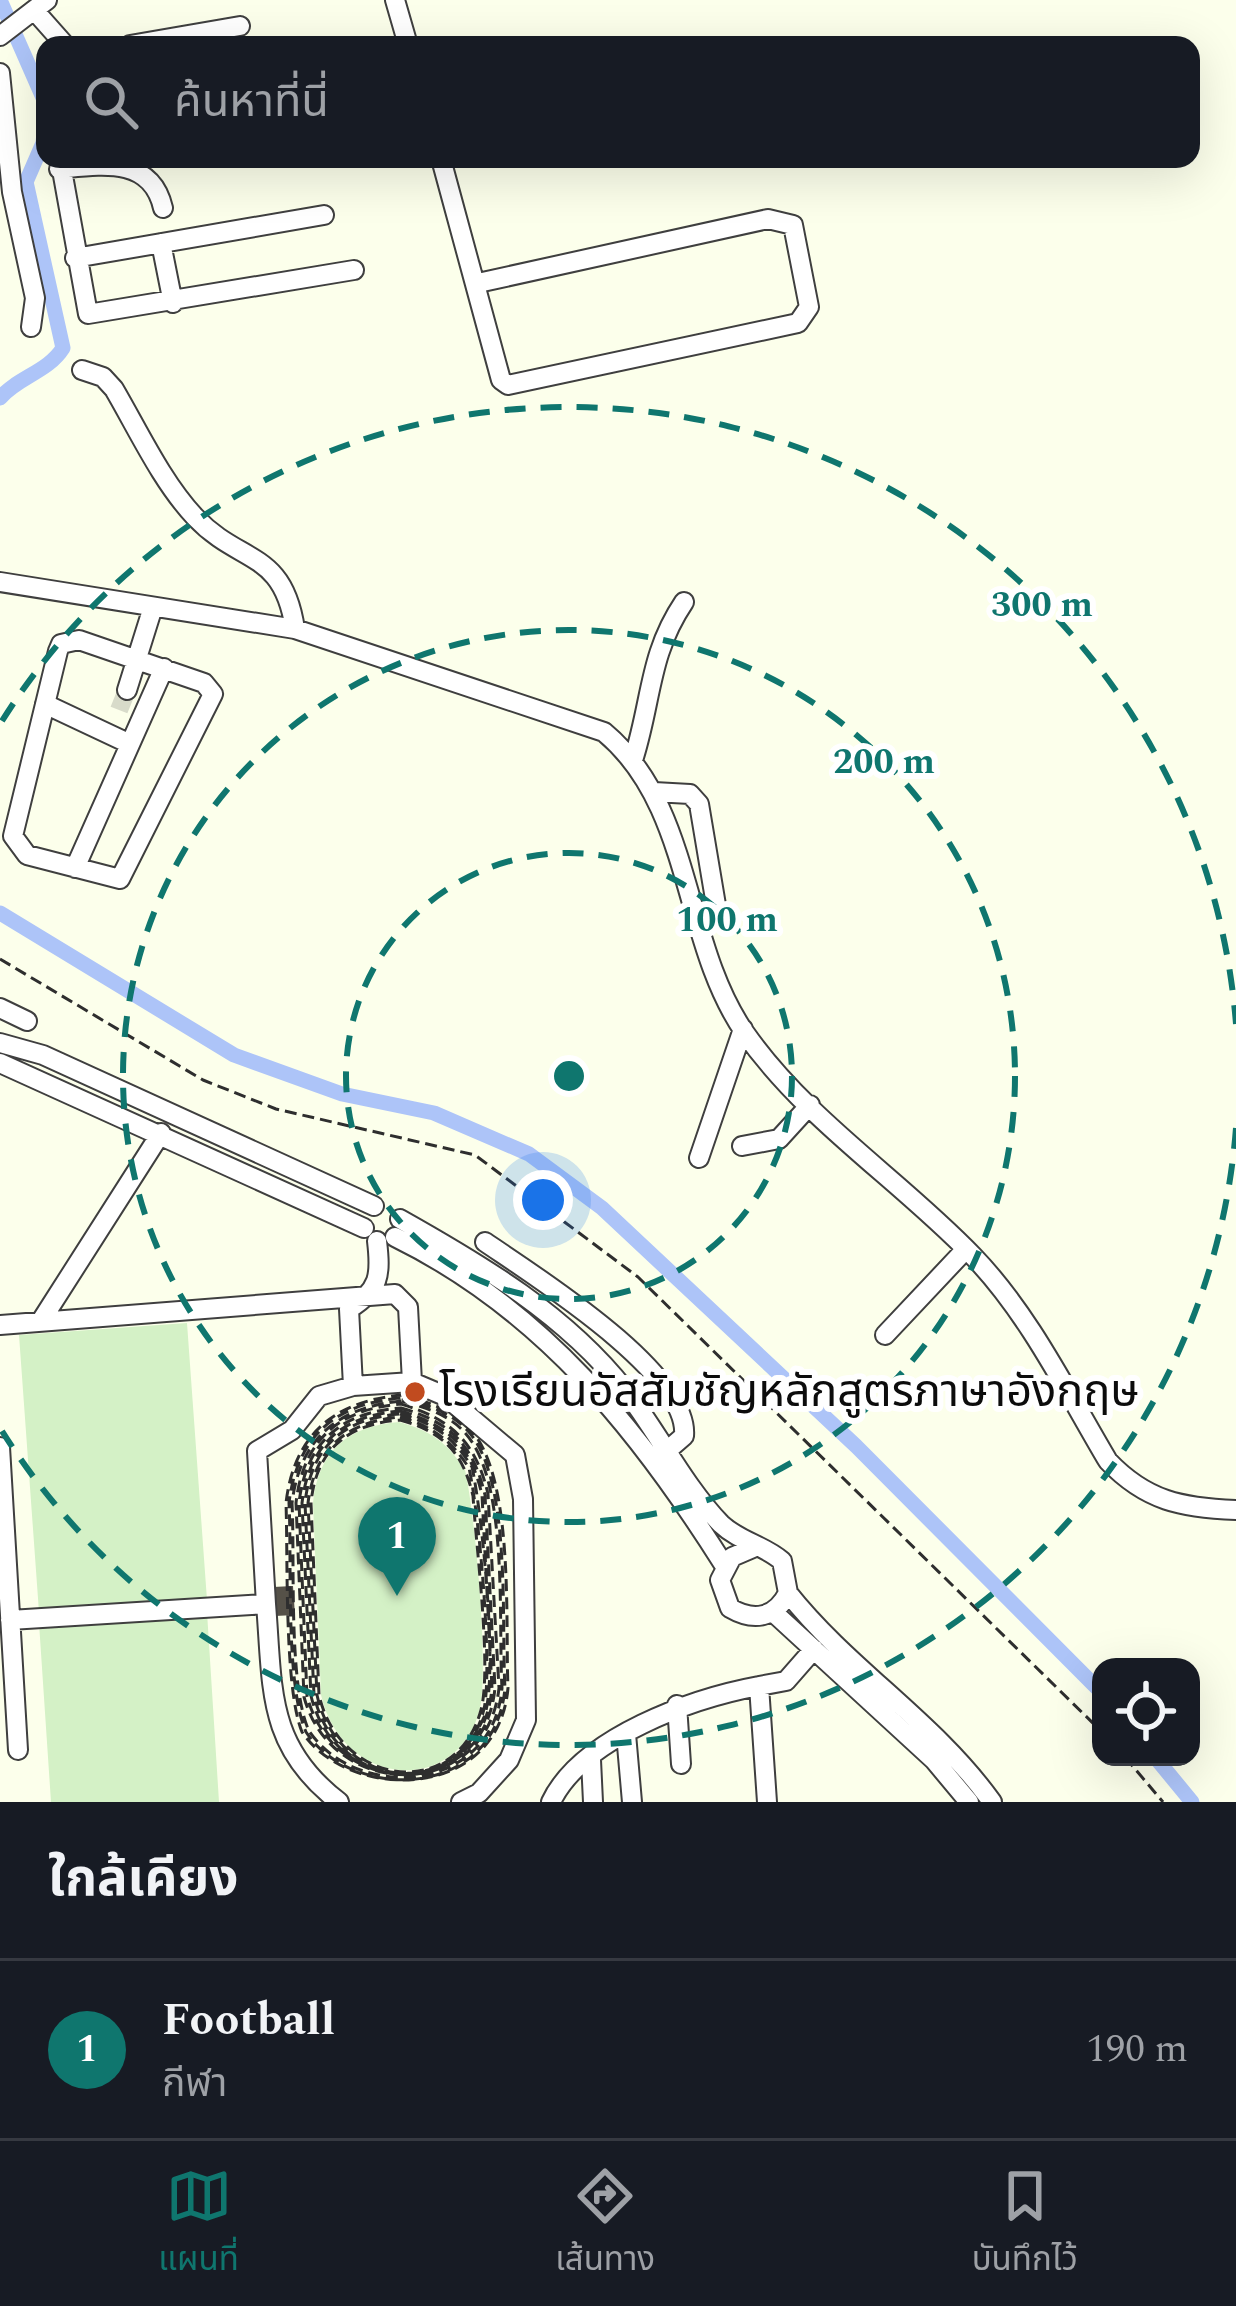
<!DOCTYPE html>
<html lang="th">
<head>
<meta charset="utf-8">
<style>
  :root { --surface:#171b24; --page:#242831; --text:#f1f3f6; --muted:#9ea1a6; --line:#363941; --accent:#0f766e }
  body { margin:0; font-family:Spectral,"Noto Sans Thai",serif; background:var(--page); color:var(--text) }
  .controls { position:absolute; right:36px; bottom:36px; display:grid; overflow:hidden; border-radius:24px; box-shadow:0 12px 48px #0002 }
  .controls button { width:108px; height:108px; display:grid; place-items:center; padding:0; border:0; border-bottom:3px solid var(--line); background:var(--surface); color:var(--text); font:60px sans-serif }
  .you { position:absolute; left:543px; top:1200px; width:42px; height:42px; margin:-30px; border:9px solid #fff; border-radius:50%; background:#1a73e8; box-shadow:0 0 0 18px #1a73e833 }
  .badge { display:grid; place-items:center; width:78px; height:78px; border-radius:50%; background:var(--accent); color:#fff; font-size:39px; font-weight:700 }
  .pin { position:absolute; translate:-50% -99px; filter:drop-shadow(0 3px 6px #0008) }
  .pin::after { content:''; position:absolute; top:63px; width:42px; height:36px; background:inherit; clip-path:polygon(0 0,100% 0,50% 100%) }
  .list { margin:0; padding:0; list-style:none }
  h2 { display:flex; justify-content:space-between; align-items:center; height:156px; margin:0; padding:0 48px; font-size:51px }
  h2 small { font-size:39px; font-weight:400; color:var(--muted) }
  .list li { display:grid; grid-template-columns:78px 1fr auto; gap:36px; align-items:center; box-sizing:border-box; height:180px; padding:0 48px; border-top:3px solid var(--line) }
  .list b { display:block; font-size:45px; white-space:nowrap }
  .list p { margin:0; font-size:39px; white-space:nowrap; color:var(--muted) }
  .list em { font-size:39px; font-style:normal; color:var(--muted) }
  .icon { flex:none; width:66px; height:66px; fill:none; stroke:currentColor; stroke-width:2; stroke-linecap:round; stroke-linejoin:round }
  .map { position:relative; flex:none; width:1236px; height:1802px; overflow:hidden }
  .search { position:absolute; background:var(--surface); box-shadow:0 12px 48px #0002; left:36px; right:36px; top:36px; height:132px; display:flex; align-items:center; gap:30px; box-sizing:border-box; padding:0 42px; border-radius:24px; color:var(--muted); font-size:45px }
  .sheet { height:336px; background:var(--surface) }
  nav { display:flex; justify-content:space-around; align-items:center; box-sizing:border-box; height:168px; border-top:3px solid var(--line); background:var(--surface); font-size:33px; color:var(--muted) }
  nav a { display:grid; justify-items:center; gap:6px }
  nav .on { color:var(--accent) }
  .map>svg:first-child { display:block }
  .pitch { fill:#d4f1c6 }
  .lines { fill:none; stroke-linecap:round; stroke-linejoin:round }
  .canal { stroke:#adc4f8; stroke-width:15 }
  .building { fill:#555148 }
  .minor-tunnel { stroke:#d8dbca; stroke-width:18; stroke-dasharray:18 9; stroke-linecap:butt }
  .minor-casing { stroke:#3f3f3f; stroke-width:22 }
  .path { stroke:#2e2e2e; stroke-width:3; stroke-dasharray:12 6; stroke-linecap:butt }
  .minor { stroke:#fff; stroke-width:18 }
  .ring { fill:none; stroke:#0f766e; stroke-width:6; stroke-dasharray:21 15 }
  .poi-dot { fill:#c14b1f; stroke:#fff; stroke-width:4.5 }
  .labels { text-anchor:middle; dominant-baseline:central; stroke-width:12; stroke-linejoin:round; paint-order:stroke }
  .poi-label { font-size:45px; fill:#0c0c0c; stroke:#fff; text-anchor:start }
  .centre { fill:#0f766e; stroke:#fff; stroke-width:6 }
  .ring-label { font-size:36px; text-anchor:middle; font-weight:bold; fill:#0f766e; stroke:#fff; stroke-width:12; stroke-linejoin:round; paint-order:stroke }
</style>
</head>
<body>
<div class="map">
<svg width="1236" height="1802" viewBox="0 0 1236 1802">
  <rect width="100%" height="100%" fill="#fcffeb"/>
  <path class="pitch" d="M187,1323L207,1600L39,1612L19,1335Z
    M399,1422C431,1431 447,1442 465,1470C475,1513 489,1667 480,1708C459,1796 343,1790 321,1695L313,1503C318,1451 348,1426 399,1422Z
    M207,1612L219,1802H51L39,1623Z"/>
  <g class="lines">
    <path class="canal" d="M0,0L44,100L45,115
      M0,398C18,377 48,372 63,348L26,182L43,143L45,122
      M0,913L234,1055L342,1094L434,1113L529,1154L602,1208L856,1446L1101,1692
      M1155,1757L1192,1802"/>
  </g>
  <path class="building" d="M293,1586L295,1615L275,1616L273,1587Z"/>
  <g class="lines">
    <path class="minor-tunnel" d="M119,710L127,690"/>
    <g class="minor-casing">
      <path id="minor" d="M395,0L408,45
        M34,10L65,45
        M0,36L47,0
        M130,45L240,26
        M0,73L12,192L35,298L31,327
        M60,159L88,314L354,270
        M441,159L501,380L508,385L798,323L809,307L793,225L768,219L478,283
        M59,169C101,165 151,156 163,208
        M161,243L173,303
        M75,258L324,215
        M82,370L103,377L114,389C138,430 162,482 195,517C240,565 283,549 295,629
        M0,582L295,629L604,732C694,807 681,941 745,1033C806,1120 900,1180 973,1256C1029,1314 1067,1392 1108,1461C1146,1501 1182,1508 1236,1510
        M79,640L204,683L213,694L120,879L27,855L13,836L58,651L61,644Z
        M127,690L153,607
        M45,704L130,744
        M634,757C652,699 649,654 684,602
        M654,792L690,794L699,804L717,911
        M75,868L164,668
        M0,1008L27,1021
        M0,1043L43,1055L374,1206
        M0,1063L364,1228
        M742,1146L779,1139L810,1105
        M699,1158L743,1029
        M400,1219C482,1265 566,1315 625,1390C658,1432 684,1486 721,1524C740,1542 764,1545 782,1561L788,1593C775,1618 754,1622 730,1608L720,1580L732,1557L753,1548
        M395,1237C542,1309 639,1430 724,1565
        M377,1241C381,1275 380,1290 349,1309L353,1386L412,1382
        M485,1242C533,1275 690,1373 684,1436L669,1449
        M41,1321L161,1133
        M0,1325L395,1294L408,1307L412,1382L445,1396L515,1455L523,1499L526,1720L509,1760L479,1793L461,1802
        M885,1335L966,1249
        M0,1447L18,1750
        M788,1593C849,1670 935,1722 992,1802
        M266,1604C273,1689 266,1746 339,1802
        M773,1612L934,1760L969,1802
        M10,1620L266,1604L257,1451L292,1430L319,1396L353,1386
        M677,1705L681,1764
        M626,1734L632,1802
        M591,1760L593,1802
        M551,1802C582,1737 694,1698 759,1686
        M767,1802L759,1686L786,1681L814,1649"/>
    </g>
    <path class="path" d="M0,959L203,1080L276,1109L475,1155L638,1277L1101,1731
      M402,1395C427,1402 449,1408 468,1427C515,1472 505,1623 508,1688C498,1802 349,1802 302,1732C284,1688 288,1556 286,1503C294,1434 335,1401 402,1395Z
      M402,1398C426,1405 450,1411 468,1431C512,1479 501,1623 505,1688C495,1801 352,1802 306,1732C285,1684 292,1559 289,1503C297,1436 336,1403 402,1398Z
      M402,1401C426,1408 449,1414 466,1434C509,1483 498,1623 502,1688C493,1794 357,1802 309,1731C288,1686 295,1558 292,1503C300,1438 338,1407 402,1401Z
      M401,1404C451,1419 476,1442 488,1494L499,1688C487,1802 332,1802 304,1697L296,1503C303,1440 339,1409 401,1404Z
      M401,1408C450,1422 473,1444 485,1495L495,1688C484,1802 335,1802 307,1696L299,1503C306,1442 341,1412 401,1408Z
      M400,1411C448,1425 471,1446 482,1495L492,1688C482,1802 337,1802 311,1696L302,1503C309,1444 342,1416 400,1411Z
      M400,1414C435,1424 452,1436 472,1467C482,1512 499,1679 484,1717C448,1802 334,1788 314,1695L305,1503C311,1447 344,1418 400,1414Z
      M400,1417C433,1427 450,1439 469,1468C479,1512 493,1668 484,1709C462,1802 338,1792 317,1695L308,1503C315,1448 346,1422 400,1417Z
      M400,1420C443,1432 463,1452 473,1496C476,1546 492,1668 481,1710C456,1802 340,1787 319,1695L311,1503C316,1450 347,1424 400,1420Z
      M1125,1757L1163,1802"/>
    <use href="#minor" class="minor"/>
  </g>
  <g class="ring">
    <circle cx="569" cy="1076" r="223"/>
    <circle cx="569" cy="1076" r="446"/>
    <path d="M1236 1128A669 669 0 0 1 2 1431M2 721A669 669 0 0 1 1236 1024"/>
  </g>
  <circle class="poi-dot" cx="415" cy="1392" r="12"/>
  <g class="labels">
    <g class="poi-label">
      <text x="439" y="1392">โรงเรียนอัสสัมชัญหลักสูตรภาษาอังกฤษ</text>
    </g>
  </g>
  <circle cx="569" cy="1076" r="18" class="centre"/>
  <g class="ring-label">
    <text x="1042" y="616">300 m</text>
    <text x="884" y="773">200 m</text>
    <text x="727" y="931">100 m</text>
  </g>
</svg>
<div class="controls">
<button><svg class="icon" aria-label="locate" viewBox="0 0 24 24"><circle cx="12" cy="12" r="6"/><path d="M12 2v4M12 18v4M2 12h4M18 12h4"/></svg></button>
</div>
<div class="you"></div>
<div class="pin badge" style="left:397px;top:1596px">1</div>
<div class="search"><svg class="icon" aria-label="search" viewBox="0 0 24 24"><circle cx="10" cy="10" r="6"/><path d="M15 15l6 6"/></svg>ค้นหาที่นี่</div>
</div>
<section class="sheet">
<h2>ใกล้เคียง<small></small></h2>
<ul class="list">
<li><span class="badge">1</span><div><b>Football</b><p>กีฬา</p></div><em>190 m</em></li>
</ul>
</section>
<nav>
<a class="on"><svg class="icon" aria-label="map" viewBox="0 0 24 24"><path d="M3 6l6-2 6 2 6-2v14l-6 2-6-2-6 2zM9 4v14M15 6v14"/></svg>แผนที่</a>
<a><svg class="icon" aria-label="directions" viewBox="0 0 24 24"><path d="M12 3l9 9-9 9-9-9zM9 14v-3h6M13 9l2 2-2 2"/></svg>เส้นทาง</a>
<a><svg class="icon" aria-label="saved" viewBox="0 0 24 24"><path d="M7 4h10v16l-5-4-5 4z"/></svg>บันทึกไว้</a>
</nav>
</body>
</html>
